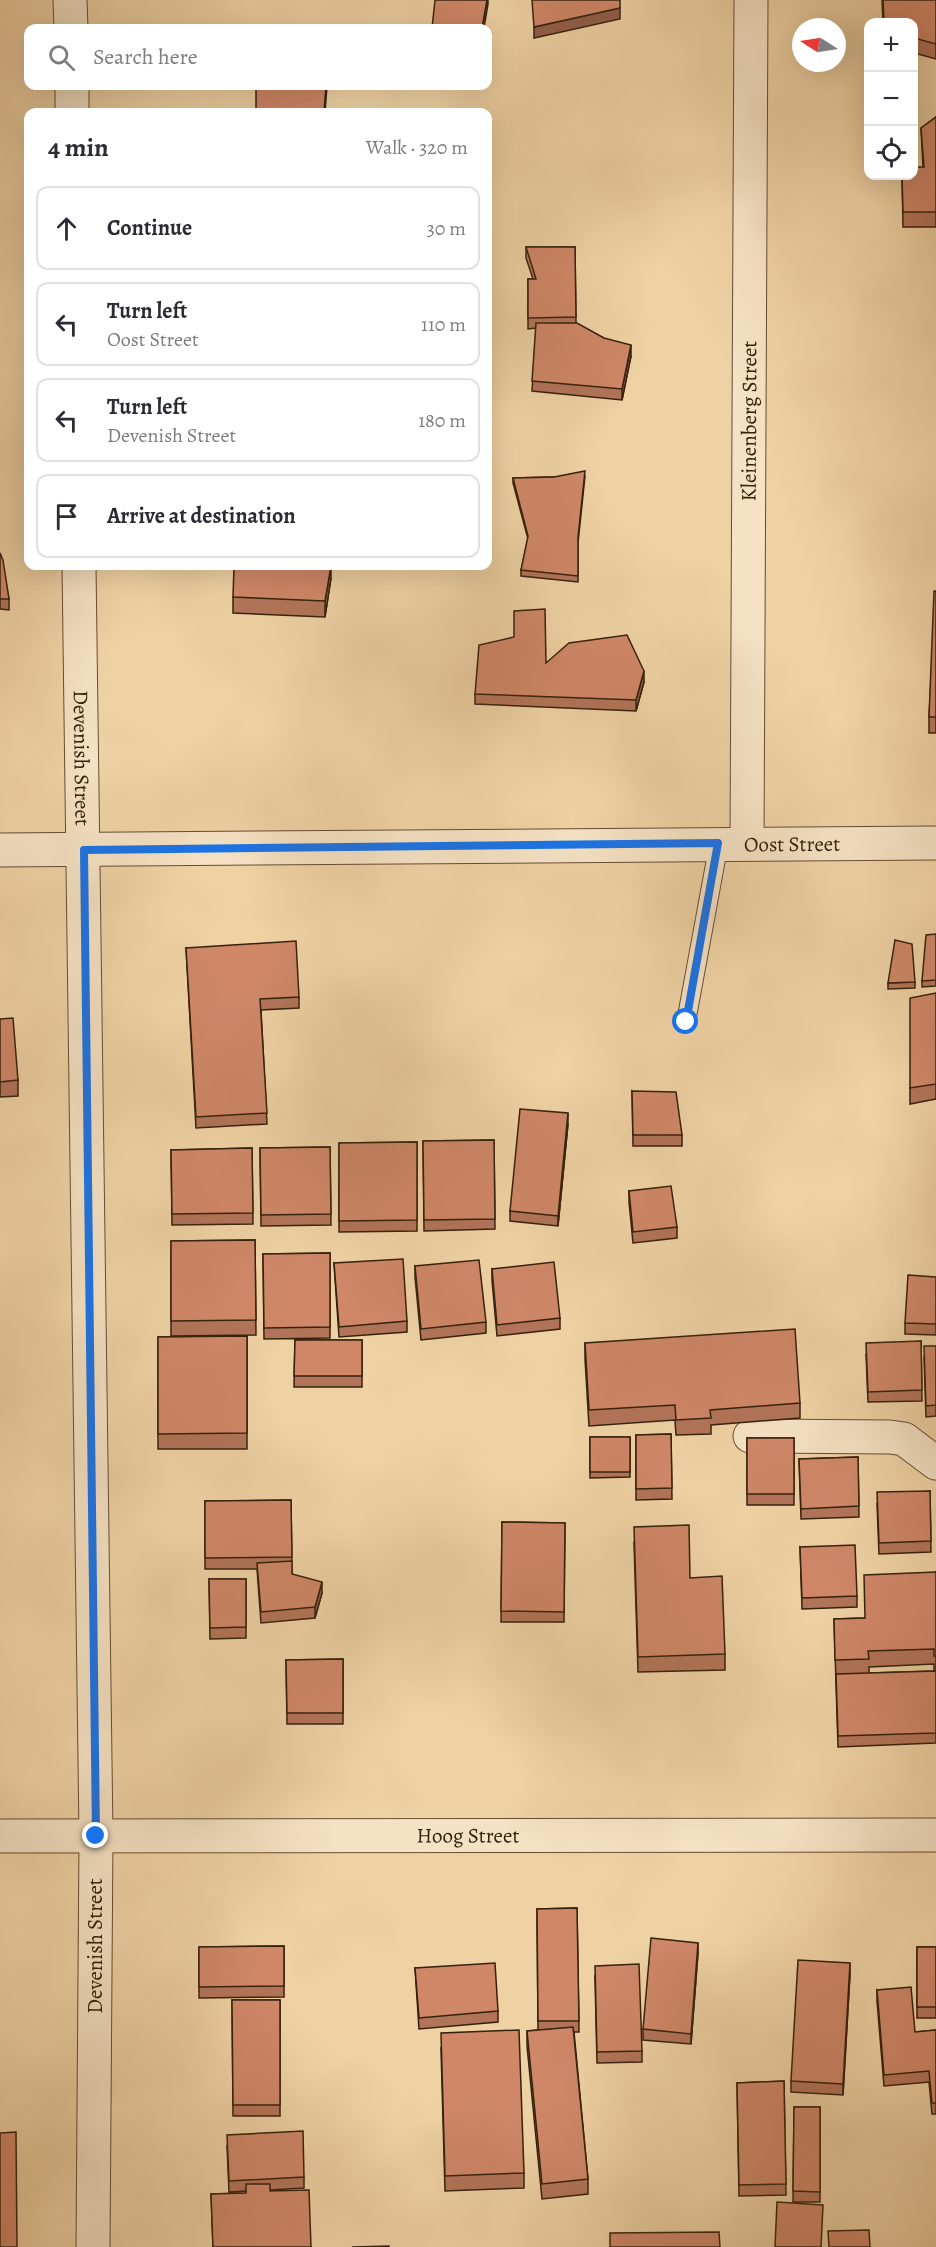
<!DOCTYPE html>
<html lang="en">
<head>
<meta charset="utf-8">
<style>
  :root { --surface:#fff; --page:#f7f7f7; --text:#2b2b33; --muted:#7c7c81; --line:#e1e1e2 }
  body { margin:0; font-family:Alegreya,serif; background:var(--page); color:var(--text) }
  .controls { position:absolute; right:18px; top:18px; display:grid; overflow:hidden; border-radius:12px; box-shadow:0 6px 24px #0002 }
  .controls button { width:54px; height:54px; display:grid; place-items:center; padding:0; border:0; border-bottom:2px solid var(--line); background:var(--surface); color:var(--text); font:30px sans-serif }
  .compass { position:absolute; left:792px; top:18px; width:54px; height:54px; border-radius:50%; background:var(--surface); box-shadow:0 6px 24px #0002; rotate:282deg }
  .stop { position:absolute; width:18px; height:18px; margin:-14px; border:4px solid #1a73e8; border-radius:50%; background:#fff }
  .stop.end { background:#1a73e8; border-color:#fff; box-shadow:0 2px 6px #0008 }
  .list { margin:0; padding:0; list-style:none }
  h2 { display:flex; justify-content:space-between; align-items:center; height:78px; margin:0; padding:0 24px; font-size:26px }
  h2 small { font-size:20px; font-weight:400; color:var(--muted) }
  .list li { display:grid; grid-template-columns:39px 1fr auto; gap:18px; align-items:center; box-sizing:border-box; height:84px; margin:0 12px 12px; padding:0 12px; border:2px solid var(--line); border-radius:12px }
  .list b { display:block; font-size:22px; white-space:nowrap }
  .list p { margin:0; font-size:20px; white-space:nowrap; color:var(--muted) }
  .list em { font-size:20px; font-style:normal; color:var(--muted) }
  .icon { flex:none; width:33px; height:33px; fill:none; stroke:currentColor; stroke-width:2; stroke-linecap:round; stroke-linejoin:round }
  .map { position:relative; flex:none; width:936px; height:2247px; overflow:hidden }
  .search { position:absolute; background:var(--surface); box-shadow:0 6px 24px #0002; left:24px; top:24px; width:468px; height:66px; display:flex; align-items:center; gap:15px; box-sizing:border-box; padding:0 21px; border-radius:12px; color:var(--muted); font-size:22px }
  .panel { position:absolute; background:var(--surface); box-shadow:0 6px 24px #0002; left:24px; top:108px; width:468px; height:462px; border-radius:12px }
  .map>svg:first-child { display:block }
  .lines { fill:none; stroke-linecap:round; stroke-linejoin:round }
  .service-casing { stroke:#644d32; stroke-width:20 }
  .minor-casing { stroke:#644d32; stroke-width:35 }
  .service { stroke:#f5e2c4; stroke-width:18 }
  .minor { stroke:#f5e2c4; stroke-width:33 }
  .wall { fill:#b27459; stroke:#36210c; stroke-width:1.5; fill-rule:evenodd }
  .shaded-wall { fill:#915e49; stroke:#36210c; stroke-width:1.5 }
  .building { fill:#cf8768; stroke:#36210c; stroke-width:1.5 }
  .route { stroke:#1a73e8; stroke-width:8 }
  .labels { text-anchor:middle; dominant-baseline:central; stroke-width:5; stroke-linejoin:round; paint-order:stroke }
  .street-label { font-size:21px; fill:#36210c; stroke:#f5e2c4 }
</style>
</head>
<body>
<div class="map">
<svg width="936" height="2247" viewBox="0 0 936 2247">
  <rect width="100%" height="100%" fill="#efd2a4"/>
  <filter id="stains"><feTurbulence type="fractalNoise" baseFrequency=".00333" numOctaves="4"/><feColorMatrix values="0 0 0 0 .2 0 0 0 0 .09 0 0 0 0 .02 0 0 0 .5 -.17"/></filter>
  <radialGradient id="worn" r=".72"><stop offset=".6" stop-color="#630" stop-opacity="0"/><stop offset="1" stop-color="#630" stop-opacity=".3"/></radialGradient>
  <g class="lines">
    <g class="service-casing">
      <path id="service" d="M686,1022L719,843"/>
    </g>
    <g class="minor-casing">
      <g id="minor">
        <path d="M70,0L71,28"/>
        <path d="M72,86V112"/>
        <path id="s1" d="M79,566L96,1836L93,2247"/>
        <path id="s2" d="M747,843L751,0"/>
        <path id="s3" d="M0,850L936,843"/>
        <path d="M750,1436L890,1437L904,1439L936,1463"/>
        <path id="s4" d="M0,1836L936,1835"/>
      </g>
    </g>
    <use href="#service" class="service"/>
    <use href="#minor" class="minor"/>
  </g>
  <path class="wall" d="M882,0H936V59L914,53V22H883Z
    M936,117V227H903L902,176L923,167L921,128Z
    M526,247H575L576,323L631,356L622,400L532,391L536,328L528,329V279H533L526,258Z
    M585,476L578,543V582L521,576V570L528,539L513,483V478Z
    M0,553L9,599V610L0,609Z
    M331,578L325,617L233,613V597Z
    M936,591V733H929V717Z
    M546,663L644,682L636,711L475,704V694Z
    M936,934V986L922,987V981Z
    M186,948L299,997V1008L261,1010L267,1124L196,1128Z
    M915,982V988L888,989V983Z
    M936,993V1099L910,1104V1088Z
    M0,1019L18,1080V1096L0,1097Z
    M632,1091L682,1135V1146H633Z
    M568,1124L558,1226L510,1221V1211Z
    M494,1140L495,1229L424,1231L423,1141Z
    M417,1142V1231L339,1232V1143Z
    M330,1147L331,1225L261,1226L260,1148Z
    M252,1148L253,1224L172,1225L171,1150Z
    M629,1191L677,1227V1238L633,1243L629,1202Z
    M255,1240L256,1335L171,1336V1241Z
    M330,1253V1338L264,1339L263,1254Z
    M334,1263L407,1321V1332L339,1337Z
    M415,1266L486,1322V1333L421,1340L415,1277Z
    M492,1269L560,1318V1329L497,1336L492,1280Z
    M936,1277V1335L905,1334V1323Z
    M247,1336V1449H158V1337Z
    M295,1340H362V1387H294Z
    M921,1341L922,1401L868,1402L866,1354Z
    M585,1343L800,1403V1418L711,1425V1434L676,1435L675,1420L589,1426L585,1359Z
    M936,1346V1416L926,1417L924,1357Z
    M671,1434L672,1499L636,1500V1435Z
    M590,1437H630V1477L590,1478Z
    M747,1438H794V1505H747Z
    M858,1457L859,1517L801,1519L799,1459Z
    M930,1491L931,1552L879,1554L877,1503Z
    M291,1500L292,1574L322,1593L315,1618L261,1623L257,1569H205V1501Z
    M502,1522L565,1523L564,1622H501Z
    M634,1543L690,1578L725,1654V1670L638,1672Z
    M800,1547L857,1596V1607L802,1609Z
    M936,1572V1743L838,1747L834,1619L864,1618ZM934,1664V1671L869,1673V1667Z
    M209,1579H246V1638L210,1639Z
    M343,1659V1724H287L286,1660Z
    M577,1908L579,2032H574L588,2179V2194L542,2199L527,2046V2031L538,2030L537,1909Z
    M284,1946V1997L199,1998V1947Z
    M917,1947H936V2018H917Z
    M698,1953L691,2044L643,2040V2029Z
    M415,1968L498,2011V2022L419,2029Z
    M850,1974L843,2095L791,2092V2081Z
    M595,1977L642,2051V2062L597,2063Z
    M877,1990L915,2032L936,2030V2114H932L929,2082L884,2086L877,2001Z
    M232,2000H280V2116H233Z
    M441,2049L524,2173V2188L445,2191Z
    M784,2081L786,2195L739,2196L737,2083Z
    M794,2107H820V2202H793Z
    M227,2146L304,2177V2188L270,2190V2191L311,2247H213L211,2194L246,2193V2191L229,2192Z"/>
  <path class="shaded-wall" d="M487,0H488V4L484,28H482Z
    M620,8V19L534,38V27Z
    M326,86H327L325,112H324Z
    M631,345V356L622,400V389Z
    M331,566V578L325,617V601Z
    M644,671V682L636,711V700Z
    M568,1113V1124L558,1226V1216Z
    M322,1582V1593L315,1618V1607Z
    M698,1943V1953L691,2044V2034Z
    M850,1963V1974L843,2095V2084Z"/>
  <path class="building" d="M435,0H487L482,28H432Z
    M532,0H620V8L534,27Z
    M883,0H936V44L914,38V22H884Z
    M256,86H326L324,112H256Z
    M936,117V212H903L902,176H914V167H924L921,128Z
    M526,247H575L576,317L528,318V279H536Z
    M536,323H577L604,338L631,345L622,389L532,381Z
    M585,471L578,537V576L521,570L528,536L513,478L554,477Z
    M0,553L3,560L9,599H0Z
    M234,566H331L325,601L233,597Z
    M934,591H936V717H929Z
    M545,609L546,663L569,643L627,635L644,671L636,700L475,694L479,645L514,637V611Z
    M936,934V980L922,981L926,935Z
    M895,940L912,944L915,982L888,983Z
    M296,941L299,997L260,999L267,1113L196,1117L186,948Z
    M936,993V1084L910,1088V998Z
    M13,1018L18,1080L0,1082V1019Z
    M632,1091L676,1092L682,1135H633Z
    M520,1109L568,1113L558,1216L510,1211Z
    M494,1140L495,1219L424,1220L423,1141Z
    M417,1142V1220L339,1221V1143Z
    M330,1147L331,1214L261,1215L260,1148Z
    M252,1148L253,1213L172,1214L171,1150Z
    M671,1186L677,1227L633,1232L629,1191Z
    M255,1240L256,1320L171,1321V1241Z
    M330,1253V1327L264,1328L263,1254Z
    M403,1259L407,1321L339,1327L334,1263Z
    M479,1260L486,1322L421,1329L415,1266Z
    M554,1262L560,1318L497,1325L492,1269Z
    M908,1275L936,1277V1324L905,1323Z
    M795,1329L800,1403L710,1410L711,1418L676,1420L675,1405L589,1410L585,1343Z
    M247,1336V1433L158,1434V1337Z
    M295,1340H362V1376H294Z
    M921,1341L922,1390L868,1392L866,1343Z
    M924,1346H936V1405L926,1406Z
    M671,1434L672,1488L636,1489V1435Z
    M590,1437H630V1472H590Z
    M747,1438H794V1494H747Z
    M858,1457L859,1506L801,1509L799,1459Z
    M930,1491L931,1541L879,1543L877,1492Z
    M291,1500L292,1557L205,1558V1501Z
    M502,1522L565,1523L564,1612L501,1611Z
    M689,1525L690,1578L722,1576L725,1654L638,1657L634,1527Z
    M855,1545L857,1596L802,1598L800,1547Z
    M292,1561V1574L322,1582L315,1607L261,1612L257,1563Z
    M936,1572V1656H934V1649L868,1651L869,1659L835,1660L834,1619L865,1618L864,1575Z
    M209,1579H246V1627L210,1628Z
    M343,1659V1713H287L286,1660Z
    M936,1671V1733L838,1736L836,1674Z
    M577,1908L579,2021H538L537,1909Z
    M651,1938L698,1943L691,2034L643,2029Z
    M284,1946V1986L199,1987V1947Z
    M917,1947H936V2007H917Z
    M798,1960L850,1963L843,2084L791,2081Z
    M495,1963L498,2011L419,2018L415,1968Z
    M639,1964L642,2051L597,2052L595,1966Z
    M911,1987L915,2032L936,2030V2103H932L929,2071L884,2075L877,1990Z
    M232,2000H280V2105H233Z
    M573,2027L588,2179L542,2184L527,2031Z
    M519,2030L524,2173L445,2176L441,2033Z
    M784,2081L786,2184L739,2185L737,2083Z
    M794,2107H820V2192L793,2191Z
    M303,2131L304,2177L229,2181L227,2135Z
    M16,2132L17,2247H0V2133Z
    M246,2184H270V2191L309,2190L311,2247H213L211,2194L246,2193Z
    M777,2202L823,2205L821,2247H775Z
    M869,2230L870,2247H829L828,2231Z
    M719,2232L720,2247H610V2233Z
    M389,2246V2247H352Z"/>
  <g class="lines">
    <path class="route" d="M96,1836L84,850L718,843L686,1022"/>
  </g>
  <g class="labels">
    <g class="street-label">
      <text stroke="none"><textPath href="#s2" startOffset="422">Kleinenberg Street</textPath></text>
      <text stroke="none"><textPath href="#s1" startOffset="192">Devenish Street</textPath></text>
      <text stroke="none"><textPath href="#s3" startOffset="792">Oost Street</textPath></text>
      <text stroke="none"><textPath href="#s4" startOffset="468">Hoog Street</textPath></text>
      <text transform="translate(95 1946) rotate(-90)">Devenish Street</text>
    </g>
  </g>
  <rect width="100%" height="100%" filter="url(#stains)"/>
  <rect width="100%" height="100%" fill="url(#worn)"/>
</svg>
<div class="controls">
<button>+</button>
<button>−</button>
<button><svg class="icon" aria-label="locate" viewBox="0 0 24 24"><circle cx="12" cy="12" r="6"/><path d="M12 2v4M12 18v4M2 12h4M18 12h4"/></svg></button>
</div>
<svg class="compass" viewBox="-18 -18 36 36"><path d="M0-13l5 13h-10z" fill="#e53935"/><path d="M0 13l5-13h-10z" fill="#7c7c81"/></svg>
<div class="stop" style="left:686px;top:1022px"></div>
<div class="stop end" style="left:96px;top:1836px"></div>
<div class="search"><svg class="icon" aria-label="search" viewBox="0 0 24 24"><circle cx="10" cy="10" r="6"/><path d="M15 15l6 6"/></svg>Search here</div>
<section class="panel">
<h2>4 min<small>Walk · 320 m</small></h2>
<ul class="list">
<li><svg class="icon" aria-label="ahead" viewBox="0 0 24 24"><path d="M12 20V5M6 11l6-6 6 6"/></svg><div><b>Continue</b></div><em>30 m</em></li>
<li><svg class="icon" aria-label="left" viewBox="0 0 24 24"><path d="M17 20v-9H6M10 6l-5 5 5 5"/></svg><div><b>Turn left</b><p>Oost Street</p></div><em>110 m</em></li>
<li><svg class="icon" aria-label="left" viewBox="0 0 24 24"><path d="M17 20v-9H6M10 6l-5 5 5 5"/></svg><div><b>Turn left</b><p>Devenish Street</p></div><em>180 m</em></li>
<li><svg class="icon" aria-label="arrive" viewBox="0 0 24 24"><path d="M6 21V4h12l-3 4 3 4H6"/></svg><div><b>Arrive at destination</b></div></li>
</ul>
</section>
</div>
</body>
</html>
